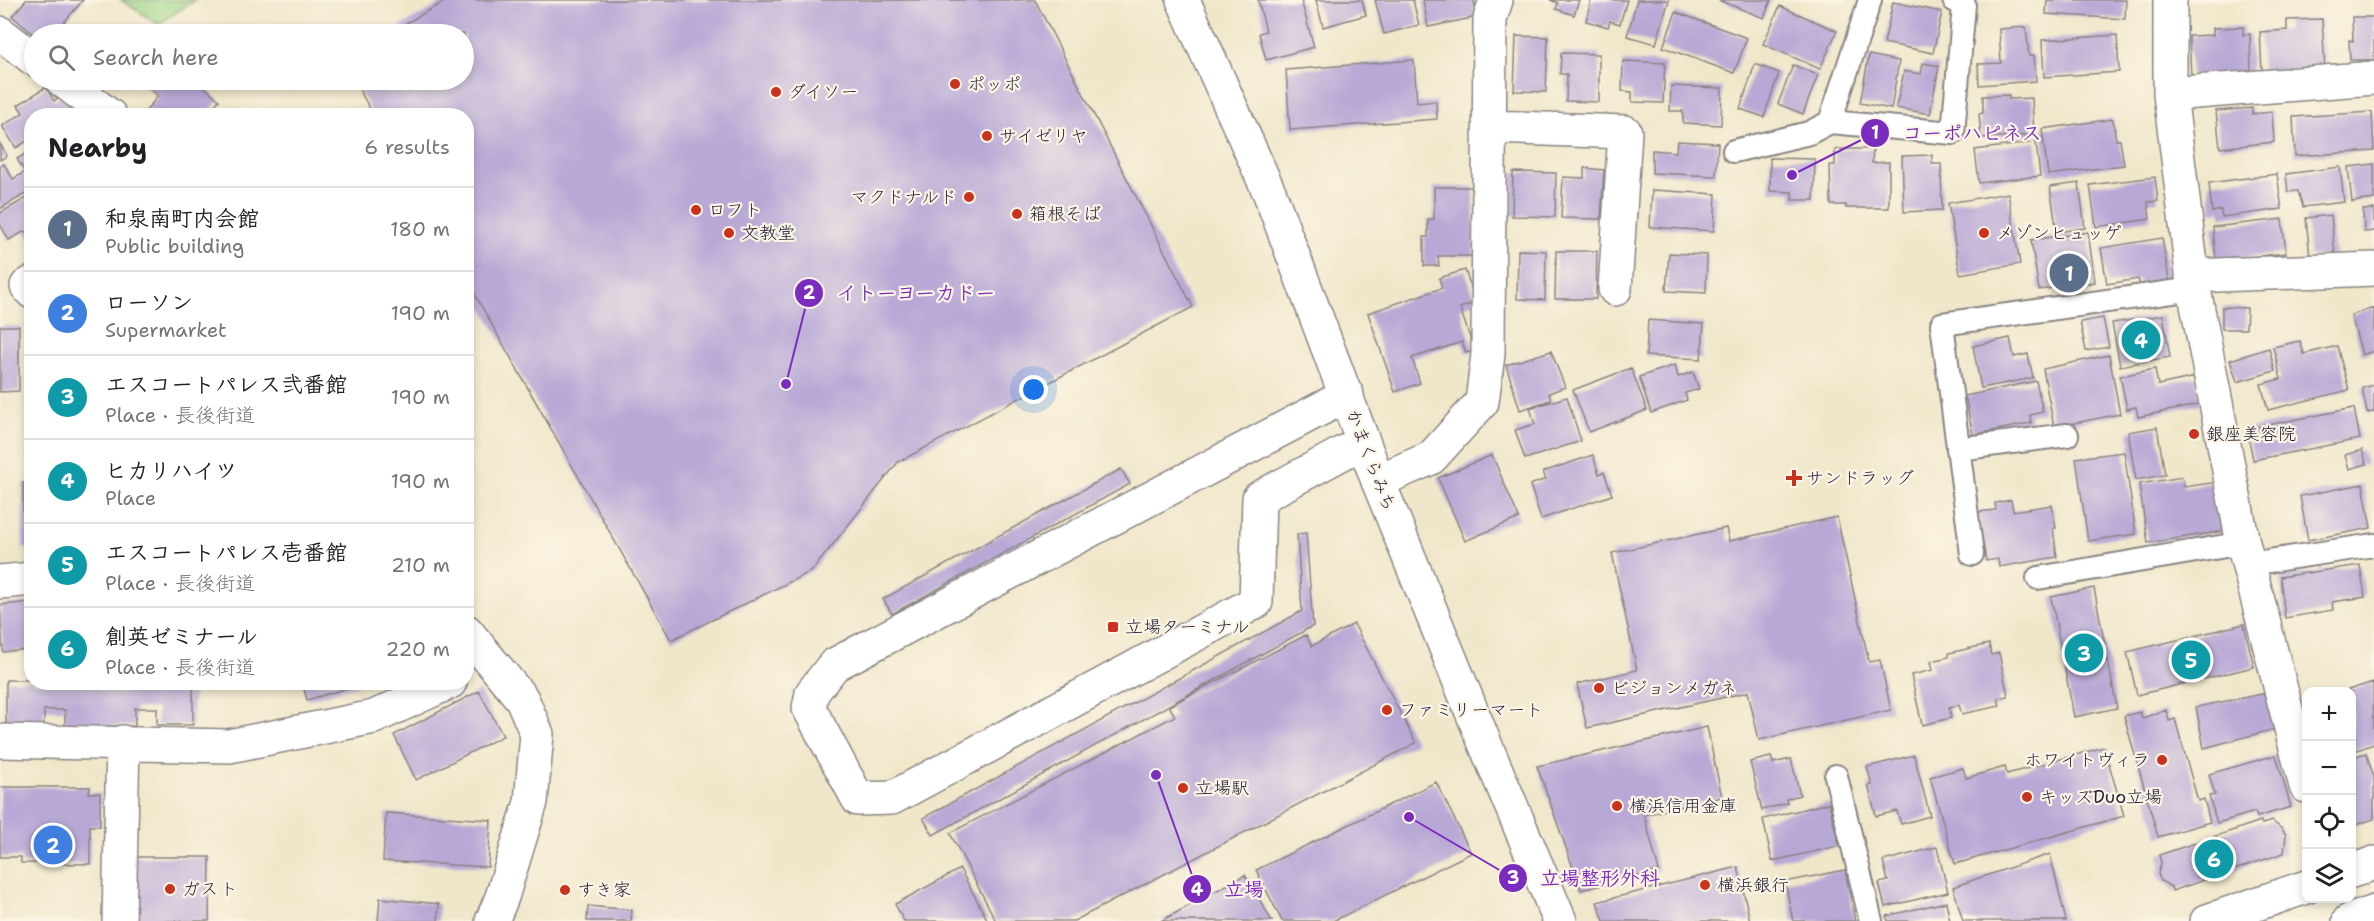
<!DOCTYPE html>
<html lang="en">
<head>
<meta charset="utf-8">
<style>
  :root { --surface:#fff; --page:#f2f2f2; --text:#202124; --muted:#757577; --line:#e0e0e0; --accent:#7c3aed }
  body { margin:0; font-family:"Shantell Sans","Klee One",sans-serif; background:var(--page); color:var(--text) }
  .controls { position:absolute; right:18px; bottom:18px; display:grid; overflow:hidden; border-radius:12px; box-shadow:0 3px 9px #0003 }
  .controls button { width:54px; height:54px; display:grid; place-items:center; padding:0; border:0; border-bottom:2px solid var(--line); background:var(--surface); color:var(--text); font:30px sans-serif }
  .you { position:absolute; left:1034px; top:390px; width:21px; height:21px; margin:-15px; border:4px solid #fff; border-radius:50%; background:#1a73e8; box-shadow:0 0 0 9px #1a73e833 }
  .badge { display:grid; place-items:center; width:39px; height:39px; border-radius:50%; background:var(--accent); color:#fff; font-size:20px; font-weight:700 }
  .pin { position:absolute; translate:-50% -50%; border:3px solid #fff; box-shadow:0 2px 6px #0006 }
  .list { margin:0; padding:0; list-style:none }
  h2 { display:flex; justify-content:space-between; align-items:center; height:78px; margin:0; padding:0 24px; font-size:26px }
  h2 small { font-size:20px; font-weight:400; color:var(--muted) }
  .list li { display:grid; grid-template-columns:39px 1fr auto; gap:18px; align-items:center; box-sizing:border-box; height:84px; padding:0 24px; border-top:2px solid var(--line) }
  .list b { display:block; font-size:22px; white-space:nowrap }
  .list p { margin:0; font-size:20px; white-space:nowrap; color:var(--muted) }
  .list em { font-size:20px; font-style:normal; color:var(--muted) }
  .icon { flex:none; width:33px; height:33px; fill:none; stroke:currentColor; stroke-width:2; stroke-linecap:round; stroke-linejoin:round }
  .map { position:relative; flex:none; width:2374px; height:921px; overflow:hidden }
  .search { position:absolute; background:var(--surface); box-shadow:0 3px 9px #0003; left:24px; top:24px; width:450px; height:66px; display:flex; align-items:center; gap:15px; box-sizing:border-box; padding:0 21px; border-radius:33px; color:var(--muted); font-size:22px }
  .panel { position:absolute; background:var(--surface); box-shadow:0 3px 9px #0003; left:24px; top:108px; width:450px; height:582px; border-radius:24px }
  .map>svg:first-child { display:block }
  .green { fill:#9ed689; stroke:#607c62; stroke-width:1.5 }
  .building { fill:#b8a8d6 }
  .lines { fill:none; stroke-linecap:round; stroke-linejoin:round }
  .lane-casing { stroke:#898482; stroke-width:26 }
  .street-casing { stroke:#898482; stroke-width:36 }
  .secondary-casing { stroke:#898482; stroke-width:36 }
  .primary-casing { stroke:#898482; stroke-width:36 }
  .lane { stroke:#fff; stroke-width:22 }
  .street { stroke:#fff; stroke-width:33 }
  .secondary { stroke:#fff; stroke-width:33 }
  .primary { stroke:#fff; stroke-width:33 }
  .poi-dot { fill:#c8321e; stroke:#fcf5e5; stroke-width:2 }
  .labels { text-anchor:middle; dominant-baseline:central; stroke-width:4.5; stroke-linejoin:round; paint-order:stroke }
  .poi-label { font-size:18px; fill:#22223b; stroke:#fcf5e5; text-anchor:start }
  .street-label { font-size:18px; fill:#22223b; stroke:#fcf5e5 }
  .leader { fill:none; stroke:#7b2cbf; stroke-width:2 }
  .callout-dot { fill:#7b2cbf; stroke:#fcf5e5; stroke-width:2 }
  .mark-label { font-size:18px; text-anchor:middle; font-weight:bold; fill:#fff }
  .callout-label { font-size:20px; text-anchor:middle; font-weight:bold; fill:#7b2cbf; stroke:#fcf5e5; stroke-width:4.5; stroke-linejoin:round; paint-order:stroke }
</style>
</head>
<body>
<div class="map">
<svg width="2374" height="921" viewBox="0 0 2374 921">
  <rect width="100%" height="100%" fill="#fcf5e5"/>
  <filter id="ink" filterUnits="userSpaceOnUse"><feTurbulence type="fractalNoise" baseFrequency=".0167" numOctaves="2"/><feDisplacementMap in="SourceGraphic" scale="12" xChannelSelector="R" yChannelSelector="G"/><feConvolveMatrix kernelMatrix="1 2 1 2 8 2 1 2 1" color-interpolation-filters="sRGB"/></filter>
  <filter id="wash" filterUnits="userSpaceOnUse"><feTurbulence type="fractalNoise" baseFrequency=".008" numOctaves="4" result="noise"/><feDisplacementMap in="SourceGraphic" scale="24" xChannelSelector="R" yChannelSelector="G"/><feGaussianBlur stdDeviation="1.35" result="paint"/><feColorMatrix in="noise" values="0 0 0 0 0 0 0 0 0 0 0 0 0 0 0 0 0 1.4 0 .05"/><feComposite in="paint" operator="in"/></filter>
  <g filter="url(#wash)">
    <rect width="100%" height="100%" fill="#f0e7ca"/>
    <path class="green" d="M121,0H195L158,24Z"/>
    <g id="blocks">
      <path class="building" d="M26,0H83L54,34H33L12,16Z
        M447,0H1035L1193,307L898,462L812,571L671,640L466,279V116H374L354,80H464V34H387Z
        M1258,0H1301L1314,47L1266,60L1259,33L1266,31Z
        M1316,0H1362L1366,15L1323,27Z
        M1375,0H1413L1419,25L1384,34Z
        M1423,0H1474L1477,17L1428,27Z
        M1550,0H1579L1574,15L1556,9L1558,3Z
        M1591,0H1627L1620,24L1610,21L1608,27L1586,21Z
        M1637,0H1669L1656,44L1627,36Z
        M1718,0H1771L1764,18Z
        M2047,0H2126L2125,19L2046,14Z
        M1893,2L1942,12L1933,53L1884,43Z
        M1780,6L1837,31L1820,69L1763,44Z
        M1676,12L1747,38L1734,73L1663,47Z
        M2352,17H2374V60H2350L2349,40L2353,41Z
        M2322,19L2325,70L2262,72L2260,32L2287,30V20Z
        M2026,27L2029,56L2034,55L2036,81L1979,85L1978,64L2001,63L1999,29Z
        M2243,27V35L2250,34L2251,74L2191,77L2189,36L2213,35V28Z
        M2117,35L2119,72L2044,77L2042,40Z
        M1516,36L1548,37L1546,92L1514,91Z
        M1561,53L1599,54V102L1566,101L1567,74H1560Z
        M1869,55L1899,61L1891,109L1860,103Z
        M1414,60L1417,103L1436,101L1437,119L1290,130L1286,70Z
        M1623,61L1665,63L1663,103L1632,102V92L1622,91Z
        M1923,63L1939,66L1930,114L1896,108L1904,71L1921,74Z
        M1755,64L1779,73L1764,117L1740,109Z
        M1793,65L1818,75L1803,114L1778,104Z
        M146,80H203L200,83L219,100L205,116H150L145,112L158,96L143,83Z
        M1671,86L1722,88L1721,125L1683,123V111H1670Z
        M46,87L54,101L62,96L72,113L67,116H32V138L16,148L2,126L23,113L18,105Z
        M2009,95V99L2032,98L2034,135L1981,138L1979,114L1983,113V96Z
        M2252,108V114L2272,112L2274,142L2220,148L2216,111Z
        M2372,112L2374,151L2295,156L2293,117Z
        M2113,119L2116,140H2120L2124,165L2048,175L2042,129Z
        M1677,141L1718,143L1716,176L1652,173V150L1676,152Z
        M2036,142L2040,176L1979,183L1975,150Z
        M0,144L7,156L0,160Z
        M1835,149H1873L1872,163L1889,162V208H1846V205H1831L1830,165H1835Z
        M32,150V190L0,209V166L4,164L13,179L25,172L17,159Z
        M1932,155V164H1941L1942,210L1904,212L1902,156Z
        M1770,158L1815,159L1814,200H1792V192L1770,191Z
        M2374,164V199L2352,202L2348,167Z
        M2340,167L2344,202L2303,207L2298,191L2288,192L2286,174Z
        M1584,168L1604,170L1601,219L1561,218L1563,177L1584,178Z
        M1513,172L1556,173L1555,217L1512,216Z
        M2277,174L2282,209L2222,217L2221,210L2212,212L2209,183Z
        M2155,177L2158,201L2148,202L2150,219L2096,227L2090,185Z
        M2079,183L2085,228L2057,232L2050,187Z
        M1434,187H1474V256H1438L1439,266H1424V237H1428V219H1434Z
        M1652,190L1716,194L1714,231L1650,227Z
        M2008,193L2020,264L1960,274L1948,203Z
        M32,195V243L25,231L9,240L0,224V213Z
        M2374,209V231L2364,232L2363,210Z
        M2331,215L2335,255L2310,257L2306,218Z
        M2282,219L2286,253L2216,261L2213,227Z
        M2088,232L2095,282L2039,290L2031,240Z
        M2162,238L2169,280L2140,285L2138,279L2107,284L2101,248Z
        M1518,250L1546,251L1545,300L1517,299Z
        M1556,251H1597L1596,299H1555Z
        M1669,253L1707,255L1706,293L1666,291Z
        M1465,270L1476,302L1460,308L1474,350L1466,353L1462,342L1412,358L1420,383L1395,392L1368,313L1442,288L1439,278Z
        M2222,307L2247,308L2246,329H2222Z
        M2374,308V351L2362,355L2351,315Z
        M2163,315L2170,357L2120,366L2112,323Z
        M2103,318L2109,347L2086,351L2080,322Z
        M1648,320L1704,324L1701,359L1646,356Z
        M0,326H19V391L0,392Z
        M2010,338L2014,357L2028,354L2033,378L1981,388L1973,346Z
        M2300,341L2304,354L2337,346L2349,390L2268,410L2261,384L2281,379L2273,347Z
        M2269,348L2275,371L2237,382L2230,360Z
        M1551,351L1565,387L1549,393L1551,400L1520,410L1506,365Z
        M2109,355L2120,414L2054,427L2043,369Z
        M1675,365L1678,377L1693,372L1699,389L1685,393L1687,400L1651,413L1639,377Z
        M1631,368L1647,410L1589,432L1573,390Z
        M2155,369L2158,385L2196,377L2201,404L2138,417L2136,407L2127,409L2120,376Z
        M2036,381L2043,412L2030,415L2031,423L1973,435L1965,396Z
        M2374,385V412L2367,413L2362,388Z
        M1567,397L1581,441L1525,459L1515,430L1535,424L1530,408Z
        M2354,408L2360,439L2253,460L2247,429Z
        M2157,427L2165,475L2136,480L2128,432Z
        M2362,450L2367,464L2349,469L2345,455Z
        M2124,452L2136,534L2088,541L2076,458Z
        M1492,455L1519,518L1465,541L1438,478Z
        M1593,455L1599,474L1604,472L1612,495L1541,519L1530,485L1546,479L1543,472Z
        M1121,469L1130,484L892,614L883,599Z
        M2182,477L2184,487L2217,482L2224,531L2148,543L2139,484Z
        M23,483H32V548H23Z
        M2363,484L2371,528L2308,540L2300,496Z
        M2011,500L2013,511L2052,505L2056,528H2053L2057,557L1999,567L1998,559L1986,561L1978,512L1996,510L1995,503Z
        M1837,517L1869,662L1880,660L1891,710L1759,740L1748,692L1587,728L1577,684L1637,670L1612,553L1726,528L1729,541Z
        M1306,533L1313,626L933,835L923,818L1302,611L1297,534Z
        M2360,565L2365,597L2332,602L2333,610L2285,618L2280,577Z
        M2094,588L2117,708L2074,717L2051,597Z
        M32,602V649L3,652L0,605Z
        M1354,624L1416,743L1074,921H996L950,833L1175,716L1169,706L1306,635L1312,646Z
        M2244,624L2254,667L2137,695L2127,652Z
        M1989,644L1991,655L1999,653L2008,696L1998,698L2000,706L1962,714L1959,705L1949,708L1951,718L1922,725L1911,675L1933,670L1931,661L1949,657V653Z
        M6,680H32V682H193V725H157V708H135V726L65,727V710H44V726L6,727Z
        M302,682H365V683L307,700Z
        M2373,682L2374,744L2352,752V692L2345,691Z
        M479,691L503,736L416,780L394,735Z
        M2268,693L2275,729L2204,748L2196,707Z
        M2166,710L2169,721L2175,719L2198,801L2204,799L2210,822L2158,837L2124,716L2140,712L2142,718Z
        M1707,727L1722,797L1644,815L1659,871L1581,890L1537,766Z
        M2104,747L2124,816L1955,864L1930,777L1963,768L1966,778L2005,767L2007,774Z
        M2366,753L2374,777V819L2352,826V757Z
        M1914,755L1930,816L1901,824L1897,811L1876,816L1868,785H1872L1867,767Z
        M2276,755L2291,807L2257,817L2255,812L2217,823L2209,796L2215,795L2209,774Z
        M1771,757L1773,763L1791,759L1800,795L1786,799L1787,803L1762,810L1750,762Z
        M1436,782L1471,853L1333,921H1282L1256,870Z
        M0,787H90L89,793H100V826H90V864L21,863V857H0Z
        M1829,803L1839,846L1772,861L1763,819Z
        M386,813L491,820L488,867L383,861Z
        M2261,821L2262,824L2272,821L2282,829L2286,835L2284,853L2172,891L2171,887L2161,881L2158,874L2161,863L2159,855Z
        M1937,847L1948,892L1885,907L1879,883L1888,881L1883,861Z
        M2050,854L2066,921H1963L1953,887Z
        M132,857H210L209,921H131Z
        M1738,867L1750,921H1604L1597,902Z
        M960,869L988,921H904L895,904Z
        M1845,870L1855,921H1793L1785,882Z
        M1245,875L1272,921H1161Z
        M380,898L439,904L438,921H378Z
        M1946,902L1950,921H1888L1886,916Z
        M588,906L632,910L631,921H587Z"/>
    </g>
  </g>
  <g filter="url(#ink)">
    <use href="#blocks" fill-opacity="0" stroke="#898482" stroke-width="1.5"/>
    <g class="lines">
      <g class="lane-casing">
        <path id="lane" d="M1830,122L1953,133L1964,5L1954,0
          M1734,151L1809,133L1830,122L1870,0
          M1958,449L2067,435
          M1972,554L1942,324L2194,289
          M2249,564L2374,545
          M2038,578L2243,543
          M1836,776L1871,921"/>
      </g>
      <g class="street-casing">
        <path id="street" d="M2170,0V94L2194,289L2243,543L2306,786
          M0,33L34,59
          M62,80L110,116
          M2170,94L2374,78
          M1491,127L1625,132L1615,289
          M2192,276L2374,269
          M32,283L27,286L32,292
          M1347,395L834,665L812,693L809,708L858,799L892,798L1256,602L1259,498L1363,442
          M1378,481L1431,458L1482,402L1488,354L1490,19L1496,0
          M0,582L32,579
          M466,631L522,699L537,734L531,802L502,897L492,921
          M0,741L229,746L374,717L450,682
          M119,921L123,742"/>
      </g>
      <g class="secondary-casing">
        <path id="secondary" d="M1183,0L1270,194L1378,481L1483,739L1560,921"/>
      </g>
      <g class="primary-casing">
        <path id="primary" d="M2352,871L2374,863
          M2207,921L2306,887
          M2349,921L2374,912"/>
      </g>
      <use href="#lane" class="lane"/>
      <use href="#street" class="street"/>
      <use href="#secondary" class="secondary"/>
      <use href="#primary" class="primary"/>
    </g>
  </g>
  <g class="poi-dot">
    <circle cx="955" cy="84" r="6"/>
    <circle cx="776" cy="92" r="6"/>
    <circle cx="987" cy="136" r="6"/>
    <circle cx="969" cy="197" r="6"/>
    <circle cx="696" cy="210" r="6"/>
    <circle cx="1017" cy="214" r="6"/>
    <circle cx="729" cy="233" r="6"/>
    <circle cx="1984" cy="233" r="6"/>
    <circle cx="2194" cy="434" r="6"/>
    <path d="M1791 469h6v6h6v6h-6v6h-6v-6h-6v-6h6z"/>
    <rect x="1107" y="621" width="12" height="12" rx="3"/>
    <circle cx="1599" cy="688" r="6"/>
    <circle cx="1387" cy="710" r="6"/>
    <circle cx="2162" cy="760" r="6"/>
    <circle cx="1183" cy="788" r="6"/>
    <circle cx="2027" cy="797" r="6"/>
    <circle cx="1617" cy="806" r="6"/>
    <circle cx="1705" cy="885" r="6"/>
    <circle cx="170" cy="889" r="6"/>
    <circle cx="565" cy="890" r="6"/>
  </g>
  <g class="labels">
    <g class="poi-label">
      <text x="967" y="84">ポッポ</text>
      <text x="788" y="92">ダイソー</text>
      <text x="999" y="136">サイゼリヤ</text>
      <text x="957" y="197" text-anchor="end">マクドナルド</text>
      <text x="708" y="210">ロフト</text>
      <text x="1029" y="214">箱根そば</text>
      <text x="741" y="233">文教堂</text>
      <text x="1996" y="233">メゾンヒュッゲ</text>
      <text x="2206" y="434">銀座美容院</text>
      <text x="1806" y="478">サンドラッグ</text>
      <text x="1125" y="627">立場ターミナル</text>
      <text x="1611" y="688">ビジョンメガネ</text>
      <text x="1399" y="710">ファミリーマート</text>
      <text x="2150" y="760" text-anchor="end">ホワイトヴィラ</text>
      <text x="1195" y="788">立場駅</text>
      <text x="2039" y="797">キッズDuo立場</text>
      <text x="1629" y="806">横浜信用金庫</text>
      <text x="1717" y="885">横浜銀行</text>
      <text x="182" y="889">ガスト</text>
      <text x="577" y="890">すき家</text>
    </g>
    <g class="street-label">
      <text transform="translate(1371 460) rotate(69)">かまくらみち</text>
    </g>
  </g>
  <path class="leader" d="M1792 175L1875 133M786 384L809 293M1409 817L1513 878M1156 775L1197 889"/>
  <g class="callout-dot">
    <circle cx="1792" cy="175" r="6"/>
    <circle cx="786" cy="384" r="6"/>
    <circle cx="1409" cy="817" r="6"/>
    <circle cx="1156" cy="775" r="6"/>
    <circle cx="1875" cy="133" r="15"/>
    <circle cx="809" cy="293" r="15"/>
    <circle cx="1513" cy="878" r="15"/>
    <circle cx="1197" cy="889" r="15"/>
  </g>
  <g class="mark-label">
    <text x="1875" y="139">1</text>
    <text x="809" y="299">2</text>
    <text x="1513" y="884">3</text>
    <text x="1197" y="896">4</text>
  </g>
  <g class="callout-label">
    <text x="1972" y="140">コーポハピネス</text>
    <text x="916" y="300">イトーヨーカドー</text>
    <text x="1600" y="885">立場整形外科</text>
    <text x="1244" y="896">立場</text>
  </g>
</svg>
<div class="controls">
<button>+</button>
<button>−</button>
<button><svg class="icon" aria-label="locate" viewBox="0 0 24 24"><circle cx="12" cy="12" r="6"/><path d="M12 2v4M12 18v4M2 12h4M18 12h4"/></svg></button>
<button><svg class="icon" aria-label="layers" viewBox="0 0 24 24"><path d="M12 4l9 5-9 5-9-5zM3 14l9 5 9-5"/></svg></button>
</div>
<div class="you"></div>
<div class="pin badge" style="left:2069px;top:273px;background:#5c6f8a">1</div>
<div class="pin badge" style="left:53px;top:845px;background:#3f7fe0">2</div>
<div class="pin badge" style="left:2084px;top:653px;background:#0f9aa8">3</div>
<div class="pin badge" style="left:2141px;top:340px;background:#0f9aa8">4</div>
<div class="pin badge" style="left:2191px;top:660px;background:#0f9aa8">5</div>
<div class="pin badge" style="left:2214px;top:859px;background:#0f9aa8">6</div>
<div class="search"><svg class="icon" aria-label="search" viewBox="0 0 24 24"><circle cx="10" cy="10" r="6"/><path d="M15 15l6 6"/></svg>Search here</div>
<section class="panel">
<h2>Nearby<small>6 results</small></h2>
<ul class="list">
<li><span class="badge" style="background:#5c6f8a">1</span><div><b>和泉南町内会館</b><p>Public building</p></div><em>180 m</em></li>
<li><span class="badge" style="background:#3f7fe0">2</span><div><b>ローソン</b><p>Supermarket</p></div><em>190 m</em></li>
<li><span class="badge" style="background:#0f9aa8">3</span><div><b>エスコートパレス弐番館</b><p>Place · 長後街道</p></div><em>190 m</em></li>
<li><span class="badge" style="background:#0f9aa8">4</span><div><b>ヒカリハイツ</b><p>Place</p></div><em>190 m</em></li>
<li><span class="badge" style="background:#0f9aa8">5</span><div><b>エスコートパレス壱番館</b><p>Place · 長後街道</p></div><em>210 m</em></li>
<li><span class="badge" style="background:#0f9aa8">6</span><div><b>創英ゼミナール</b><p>Place · 長後街道</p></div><em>220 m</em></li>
</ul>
</section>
</div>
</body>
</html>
